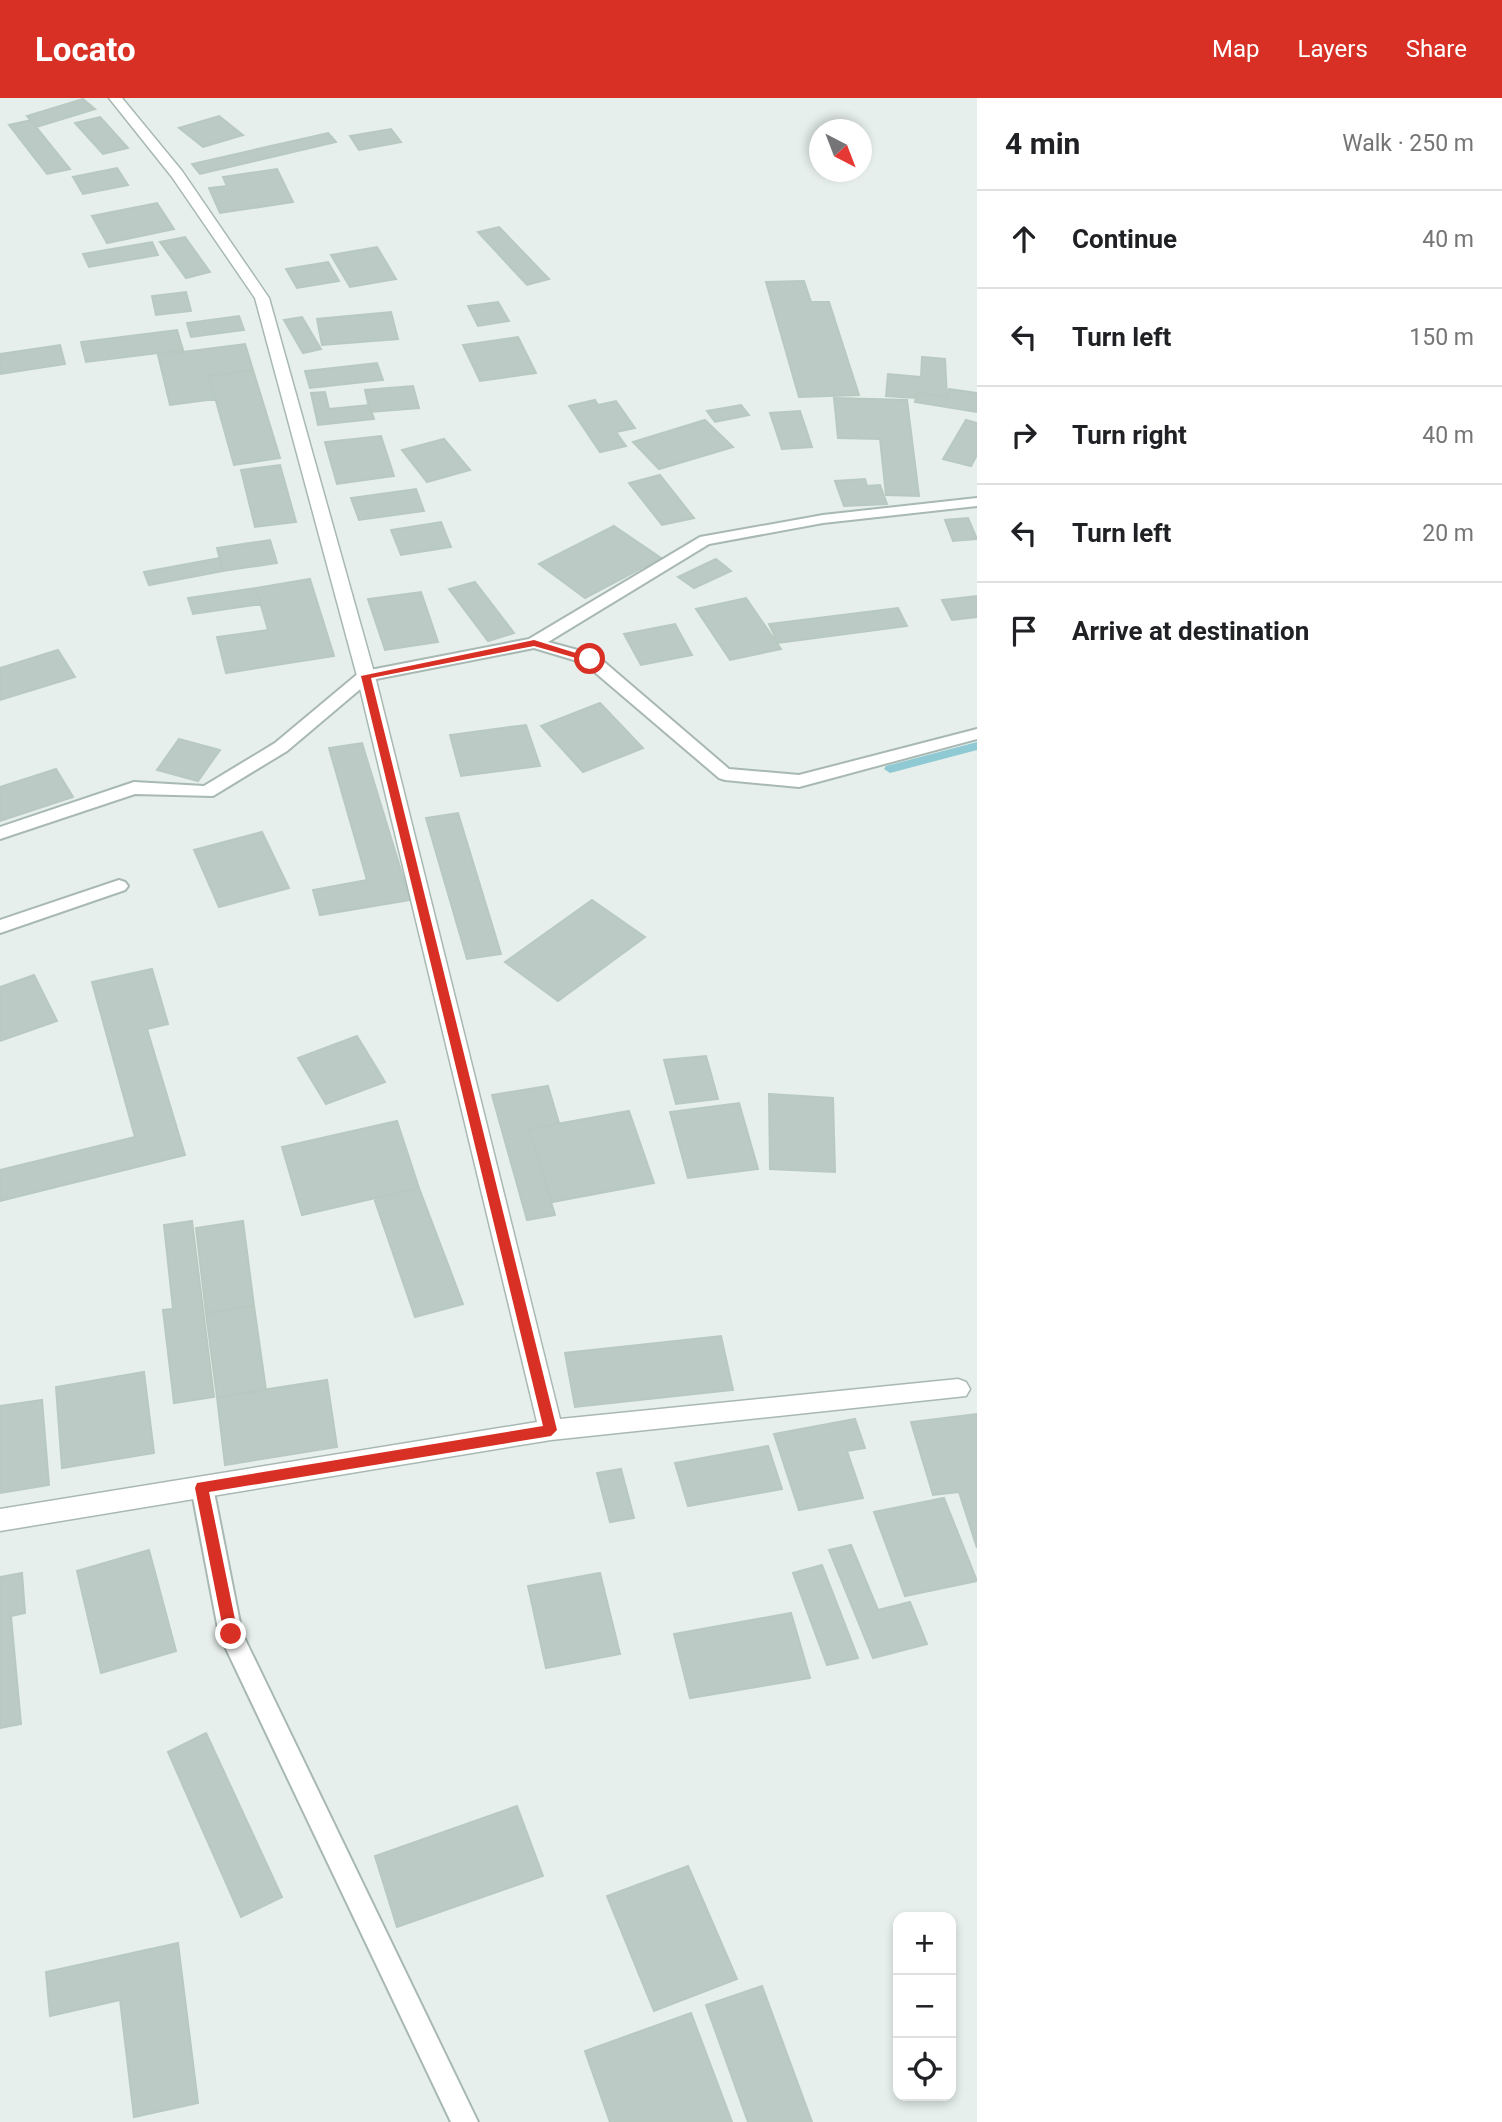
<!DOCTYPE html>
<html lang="en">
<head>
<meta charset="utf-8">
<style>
  :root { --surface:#fff; --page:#f2f2f2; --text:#202124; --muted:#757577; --line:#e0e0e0; --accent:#d93025 }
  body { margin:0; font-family:Roboto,sans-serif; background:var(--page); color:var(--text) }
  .controls { position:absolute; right:21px; bottom:21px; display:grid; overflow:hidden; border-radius:14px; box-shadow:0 4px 10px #0003 }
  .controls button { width:63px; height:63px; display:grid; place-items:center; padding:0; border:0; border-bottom:2px solid var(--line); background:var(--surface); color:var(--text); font:35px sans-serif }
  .compass { position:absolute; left:809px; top:21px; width:63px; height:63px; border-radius:50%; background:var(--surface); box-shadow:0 4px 10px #0003; rotate:138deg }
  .stop { position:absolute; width:21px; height:21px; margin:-16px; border:5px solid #d93025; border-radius:50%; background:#fff }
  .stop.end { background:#d93025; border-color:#fff; box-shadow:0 2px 7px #0008 }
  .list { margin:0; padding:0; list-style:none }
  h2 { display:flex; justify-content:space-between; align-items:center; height:91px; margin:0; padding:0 28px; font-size:30px }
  h2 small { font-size:23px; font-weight:400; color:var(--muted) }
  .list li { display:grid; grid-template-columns:46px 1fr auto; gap:21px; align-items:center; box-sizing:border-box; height:98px; padding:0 28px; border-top:2px solid var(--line) }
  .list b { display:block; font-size:26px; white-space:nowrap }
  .list em { font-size:23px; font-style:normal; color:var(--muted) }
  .icon { flex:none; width:38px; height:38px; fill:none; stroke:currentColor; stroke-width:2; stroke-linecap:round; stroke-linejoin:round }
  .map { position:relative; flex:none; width:977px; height:2024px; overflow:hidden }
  header { display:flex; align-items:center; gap:42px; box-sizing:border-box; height:98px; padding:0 35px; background:var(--accent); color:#fff }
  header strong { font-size:33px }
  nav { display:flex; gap:38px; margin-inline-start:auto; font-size:24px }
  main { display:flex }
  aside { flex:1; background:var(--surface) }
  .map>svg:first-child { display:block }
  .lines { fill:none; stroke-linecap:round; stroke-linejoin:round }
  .stream { fill:#8ec9d4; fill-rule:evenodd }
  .building { fill:#bbcac4; stroke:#b8c9c2; stroke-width:2 }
  .service-casing { stroke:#a8b8b2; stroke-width:4 }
  .minor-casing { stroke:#a8b8b2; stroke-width:3 }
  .service { fill:#fff; fill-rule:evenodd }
  .minor { fill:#fff; fill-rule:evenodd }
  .route { fill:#d93025 }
</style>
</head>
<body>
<header>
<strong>Locato</strong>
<nav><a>Map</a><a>Layers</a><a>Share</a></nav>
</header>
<main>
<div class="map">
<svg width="977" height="2024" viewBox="0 0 977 2024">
  <rect width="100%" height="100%" fill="#e6efeb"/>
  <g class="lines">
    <path class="stream" d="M977,644V652L890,675L884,671L886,668Z"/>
  </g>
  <path class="building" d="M83,1L95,11L36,29L27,18Z
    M219,18L243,37L203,49L179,30Z
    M100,19L128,50L103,56L75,25Z
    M31,22L36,29L70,71L47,76L9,27Z
    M391,31L401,44L359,52L350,38Z
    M328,35L336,44L200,76L192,66Z
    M117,70L128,87L83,96L73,79Z
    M277,71L293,104L220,115L209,90L227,88L223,79Z
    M157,105L174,131L107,145L92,118Z
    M499,129L549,181L527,187L478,134Z
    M185,139L210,174L186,180L160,144Z
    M152,144L158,157L89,169L83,156Z
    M377,149L396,181L350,189L331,157Z
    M328,164L339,183L297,190L286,171Z
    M804,183L811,204H829L859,297L799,299L766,184Z
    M186,194L191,213L156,217L152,198Z
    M498,204L509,223L478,228L468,208Z
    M391,214L398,241L322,247L317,221Z
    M239,218L244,232L191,239L187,225Z
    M302,219L321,251L303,255L284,222Z
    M177,232L183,252L86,264L81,244Z
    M518,239L536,275L480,283L463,247Z
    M245,246L253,272L209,278L216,301L170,307L158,257Z
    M60,247L65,266L0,276V256Z
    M922,259L945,261L947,299L917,295L916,300L886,298L888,276L921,279Z
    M377,265L383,282L310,290L305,273Z
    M253,272L280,360L234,367L209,278Z
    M413,288L419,310L370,314L365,292Z
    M949,291L977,295V314L915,304L917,295L947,299Z
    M325,294L329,311L369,307L374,321L318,327L311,295Z
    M834,300L907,302L919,398L886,397L880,341L838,340Z
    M595,302L598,307L616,303L635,330L616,334L626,348L600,354L569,308Z
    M741,307L749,317L715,324L707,313Z
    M800,313L812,349L782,351L770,315Z
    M705,322L733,349L659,371L633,344Z
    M966,322L977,325V357L971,368L943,361Z
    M381,338L394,378L337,386L325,344Z
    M444,341L470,372L427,384L402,352Z
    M280,367L296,424L255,429L241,372Z
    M660,377L694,420L662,427L629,385Z
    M865,381L867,388L880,387L887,406L844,408L835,383Z
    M416,391L424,413L359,422L351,400Z
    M968,420L977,441L953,443L945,422Z
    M441,424L451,449L401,457L391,432Z
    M614,428L661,460L585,500L539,466Z
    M270,442L277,465L223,473L217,450Z
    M220,460L223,473L149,487L144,474Z
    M716,461L731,473L694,490L678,479Z
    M310,481L334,558L226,575L217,539L268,532L256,490Z
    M475,484L514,535L488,543L449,491Z
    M256,490L261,506L193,516L188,500Z
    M421,494L438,544L385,552L368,501Z
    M977,498V519L952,522L942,502Z
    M746,500L781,551L730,562L696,511Z
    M898,510L907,528L778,545L769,526Z
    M675,526L692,557L641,567L624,536Z
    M58,552L75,579L0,602V570Z
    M600,605L643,650L583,674L541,628Z
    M526,627L540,668L461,678L450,637Z
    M179,641L220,652L198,683L157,672Z
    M362,645L410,802L320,817L313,792L367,782L329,650Z
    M56,671L73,699L0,723V689Z
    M458,715L501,856L467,861L426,720Z
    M262,734L289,790L219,809L194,752Z
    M592,802L645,839L558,903L505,864Z
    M152,871L168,926L147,931L185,1057L0,1103V1072L135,1039L92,884Z
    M34,877L57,923L0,943V889Z
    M357,938L385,984L326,1006L298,960Z
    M706,958L718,1001L676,1006L664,962Z
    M548,988L559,1025L529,1031L555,1117L527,1122L492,997Z
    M769,996L833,1000L835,1074L770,1071Z
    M739,1005L758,1071L688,1080L670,1014Z
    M629,1013L654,1085L552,1104L529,1031Z
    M397,1023L419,1090L302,1117L282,1049Z
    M419,1090L463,1206L415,1219L374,1100Z
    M192,1123L214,1299L174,1305L163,1212L173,1211L164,1127Z
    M243,1123L254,1208L206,1215L196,1130Z
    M254,1208L266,1292L217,1299L206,1215Z
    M721,1238L733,1292L575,1309L565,1255Z
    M144,1274L154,1355L62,1370L56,1289Z
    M327,1282L337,1349L225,1367L217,1299Z
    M42,1302L49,1387L0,1395V1308Z
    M977,1316V1450L959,1394L933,1397L911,1324Z
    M855,1321L865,1350L847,1353L863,1400L799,1412L774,1336Z
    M768,1348L782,1391L688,1408L675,1365Z
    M621,1371L634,1420L610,1424L597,1375Z
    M944,1400L977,1483L905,1498L874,1414Z
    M851,1447L878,1512L910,1504L927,1546L873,1560L829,1452Z
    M149,1452L176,1553L101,1575L77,1473Z
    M822,1467L858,1560L827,1567L793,1475Z
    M22,1475L25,1515L11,1518L21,1626L0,1630V1479Z
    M600,1475L620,1556L546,1570L528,1488Z
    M791,1515L810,1580L690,1600L674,1536Z
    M206,1635L282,1799L241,1819L168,1654Z
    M517,1708L543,1778L397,1829L375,1758Z
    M688,1768L737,1881L654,1913L607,1798Z
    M178,1845L198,2005L134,2019L120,1902L50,1918L46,1874Z
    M762,1888L812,2024H748L706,1907Z
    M691,1915L732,2024H610L585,1953Z"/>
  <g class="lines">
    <g class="service-casing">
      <path id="service" d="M977,400V408L823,425L709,446L548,544L596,557L729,671L799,677L977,631V641L799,689L725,682L719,680L584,565L534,550L371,582L287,653L213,698L135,696L0,741V729L134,684L204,688L275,645L360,574L529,541L700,439L823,417Z
        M119,782L125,784L128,788L125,792L0,835V822Z
        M202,1379L210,1382L213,1389L242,1535L478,2024H451L219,1536L191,1389L194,1382Z"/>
    </g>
    <g class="minor-casing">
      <path id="minor" d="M109,0H122L182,73L269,200L375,578L560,1321L958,1281L966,1284L970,1291L966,1298L551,1342L0,1433V1411L537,1324L357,578L255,200L172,79Z"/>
    </g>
    <use href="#service" class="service"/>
    <use href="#minor" class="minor"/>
  </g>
  <path class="route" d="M534,542L595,561L590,564L534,548L371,580L557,1332L551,1338L209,1394L238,1536L231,1542L224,1536L195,1390L197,1385L543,1328L361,578Z"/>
</svg>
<div class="controls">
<button>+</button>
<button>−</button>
<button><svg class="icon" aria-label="locate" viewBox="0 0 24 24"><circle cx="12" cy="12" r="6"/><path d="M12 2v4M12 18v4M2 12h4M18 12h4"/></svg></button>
</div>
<svg class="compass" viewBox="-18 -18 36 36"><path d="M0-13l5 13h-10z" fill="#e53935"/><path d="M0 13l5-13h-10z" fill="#757577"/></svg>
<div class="stop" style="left:590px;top:561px"></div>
<div class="stop end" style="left:231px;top:1536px"></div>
</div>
<aside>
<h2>4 min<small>Walk · 250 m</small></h2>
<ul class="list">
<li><svg class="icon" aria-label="ahead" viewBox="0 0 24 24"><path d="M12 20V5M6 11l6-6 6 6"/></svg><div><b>Continue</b></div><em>40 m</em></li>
<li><svg class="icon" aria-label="left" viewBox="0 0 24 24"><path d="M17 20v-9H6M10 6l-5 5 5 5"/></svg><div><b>Turn left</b></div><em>150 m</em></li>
<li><svg class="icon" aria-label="right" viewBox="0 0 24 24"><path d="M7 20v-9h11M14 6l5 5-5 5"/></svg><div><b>Turn right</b></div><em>40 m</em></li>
<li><svg class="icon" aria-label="left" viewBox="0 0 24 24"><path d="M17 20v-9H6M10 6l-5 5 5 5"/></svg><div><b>Turn left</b></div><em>20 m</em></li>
<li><svg class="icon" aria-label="arrive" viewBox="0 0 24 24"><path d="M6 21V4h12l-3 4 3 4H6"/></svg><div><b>Arrive at destination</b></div></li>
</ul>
</aside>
</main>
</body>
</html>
